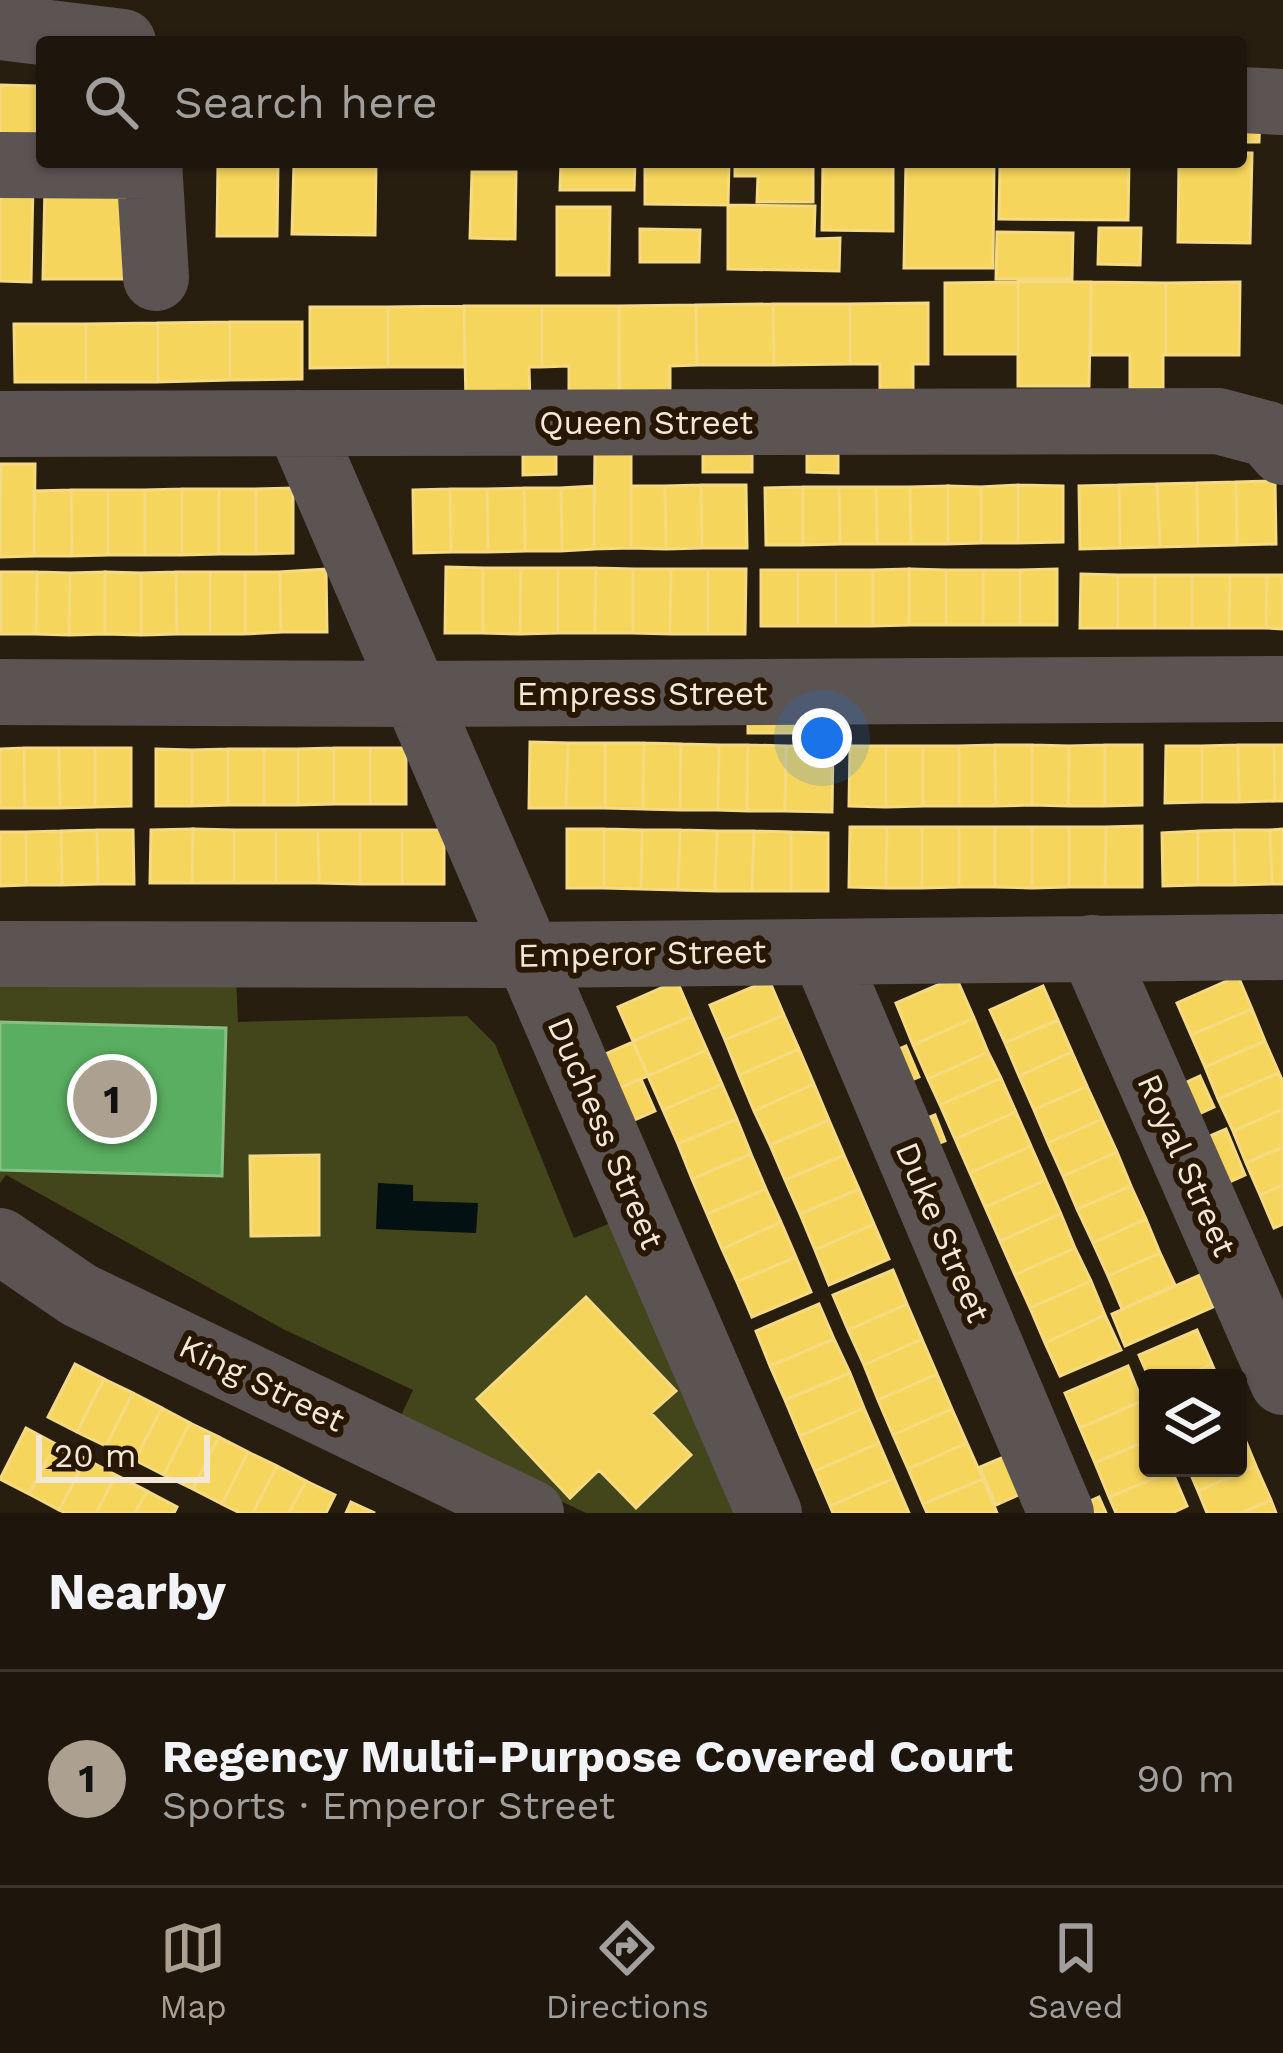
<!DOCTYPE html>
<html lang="en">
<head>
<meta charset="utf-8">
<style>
  :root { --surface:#1e160c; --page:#261f15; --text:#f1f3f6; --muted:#a19f9d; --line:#3c352d; --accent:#aca191 }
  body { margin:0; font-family:"Work Sans",sans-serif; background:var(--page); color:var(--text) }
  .controls { position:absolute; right:36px; bottom:36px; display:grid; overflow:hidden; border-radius:12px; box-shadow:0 3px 9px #0004 }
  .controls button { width:108px; height:108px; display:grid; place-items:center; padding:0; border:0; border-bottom:3px solid var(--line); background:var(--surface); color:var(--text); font:60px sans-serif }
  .scale { position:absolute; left:36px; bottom:30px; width:174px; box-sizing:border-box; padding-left:12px; border:6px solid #f3e7d7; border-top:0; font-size:33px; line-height:42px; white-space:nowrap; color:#f3e7d7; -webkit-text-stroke:9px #281700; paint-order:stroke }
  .you { position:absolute; left:822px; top:738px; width:42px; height:42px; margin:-30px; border:9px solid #fff; border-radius:50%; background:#1a73e8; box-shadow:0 0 0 18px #1a73e833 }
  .badge { display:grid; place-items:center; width:78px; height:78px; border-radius:50%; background:var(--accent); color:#111; font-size:39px; font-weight:700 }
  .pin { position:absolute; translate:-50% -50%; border:6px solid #fff; box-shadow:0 3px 12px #0006 }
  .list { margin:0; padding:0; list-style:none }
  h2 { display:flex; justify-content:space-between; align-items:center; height:156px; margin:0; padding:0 48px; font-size:51px }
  h2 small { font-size:39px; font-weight:400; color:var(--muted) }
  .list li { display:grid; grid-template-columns:78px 1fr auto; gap:36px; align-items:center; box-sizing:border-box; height:216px; padding:0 48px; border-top:3px solid var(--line) }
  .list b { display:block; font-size:45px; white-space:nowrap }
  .list p { margin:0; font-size:39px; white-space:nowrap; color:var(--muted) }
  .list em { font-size:39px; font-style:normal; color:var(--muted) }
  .icon { flex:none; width:66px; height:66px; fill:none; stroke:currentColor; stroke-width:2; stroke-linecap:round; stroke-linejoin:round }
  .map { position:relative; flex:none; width:1283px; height:1513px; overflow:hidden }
  .search { position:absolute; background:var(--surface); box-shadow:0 3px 9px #0004; left:36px; right:36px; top:36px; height:132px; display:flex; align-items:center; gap:30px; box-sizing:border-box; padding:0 42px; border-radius:12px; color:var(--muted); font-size:45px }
  .sheet { height:372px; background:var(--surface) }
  nav { display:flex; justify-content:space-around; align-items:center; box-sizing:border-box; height:168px; border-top:3px solid var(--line); background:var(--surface); font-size:33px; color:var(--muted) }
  nav a { display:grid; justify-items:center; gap:6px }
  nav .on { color:var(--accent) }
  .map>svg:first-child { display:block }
  .green { fill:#43451a }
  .water { fill:#041112 }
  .homes { fill:#f6d55c; stroke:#f5da81; stroke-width:3 }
  .public { fill:#5aae61; stroke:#88bf84; stroke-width:3 }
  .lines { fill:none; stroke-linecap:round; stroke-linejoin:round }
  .minor { stroke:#5c5453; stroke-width:66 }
  .labels { text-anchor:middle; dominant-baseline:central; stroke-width:12; stroke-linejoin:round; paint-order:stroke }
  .street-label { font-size:33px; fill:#f3e7d7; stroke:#281700 }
</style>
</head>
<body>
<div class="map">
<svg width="1283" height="1513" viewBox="0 0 1283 1513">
  <rect width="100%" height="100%" fill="#281e10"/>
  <path class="green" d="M236,977L238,1022L467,1016L495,1044L574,1238L613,1222L742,1513H586L397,1424L413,1390L283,1329L6,1175L0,1183V978Z"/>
  <path class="water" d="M378,1183L413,1185V1201L478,1203L476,1233L376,1229Z"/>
  <path class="homes" d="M0,85L36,86V159H0Z
    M1241,111L1260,112L1259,142H1241Z
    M1241,153H1252L1250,243L1178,242L1179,162H1241Z
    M218,162H278L277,236H217Z
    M294,162H376L375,235L292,234Z
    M561,162H635L634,190H560Z
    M645,162H729L728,205L645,204Z
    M735,162H813V202H757L758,176H735Z
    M823,162H893V231L822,230Z
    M906,162H994L993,268H904Z
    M1000,162H1129L1128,220L999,219Z
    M472,172H516L515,239L470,238Z
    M0,183H33L31,282L0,281Z
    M45,186H125L124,279H43Z
    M728,205L815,206L814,239L840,238L839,271L728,269Z
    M557,207H610L609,275H557Z
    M1099,228H1141L1140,265L1098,264Z
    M640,229L700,230L699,262H640Z
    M997,232L1073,233L1072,279H996Z
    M1018,282V354H945V283Z
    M1018,282H1091L1089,386H1018Z
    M1091,282L1166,283V355H1163V388L1130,389V355H1091Z
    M1240,282L1239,355H1166V283Z
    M928,303V364H913V397L880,398V364H850V304Z
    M773,304L774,365H697L696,305Z
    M773,304H850V364L774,365Z
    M696,305L697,365L670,366V405H619V306Z
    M464,306L465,367H388V307Z
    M464,306H542V367H529L530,402L466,403Z
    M542,306H619L620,406L569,407V366L542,367Z
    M310,307H388V367L310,368Z
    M230,322V380L158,382V323Z
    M230,322H302V379L230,380Z
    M158,323V382H86V324Z
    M14,324H86V382H15Z
    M838,444V473L807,472V445Z
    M703,446H752V472H703Z
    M595,448H631V548L594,549Z
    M523,450H556V474L523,475Z
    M1,464H35L34,556L0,557Z
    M1275,481L1276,544L1237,545L1236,482Z
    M1236,482L1237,545L1198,546L1197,483Z
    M1197,483L1198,546L1160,547L1157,484Z
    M1157,484L1160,547L1120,548L1119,485Z
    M701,485L702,548L666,549L665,486Z
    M701,485H746L747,548H702Z
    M1018,485V543H981V487Z
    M1018,485L1063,486V542L1018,543Z
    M1119,485L1120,548L1080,549L1079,486Z
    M594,486V549L562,551L561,488Z
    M631,486H665L666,549L631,548Z
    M948,486V544H911L910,487Z
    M948,486L981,487V543L948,544Z
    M803,487V545H766L765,488Z
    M803,487H839L840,544L803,545Z
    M839,487H876L877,544H840Z
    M876,487H910L911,544H877Z
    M293,488V553L256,554V489Z
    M524,488L525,551L488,552L487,489Z
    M524,488H561L562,551H525Z
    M182,489H219V554L182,555Z
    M182,489V555H145V490Z
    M219,489H256V554H219Z
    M450,489L451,552L414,553L413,490Z
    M450,489H487L488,552H451Z
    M71,490H108V555L72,556Z
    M71,490L72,556H34V491Z
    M108,490H145V555H108Z
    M446,567L483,568V633H445Z
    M483,568H521L520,634L483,633Z
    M521,568H558V633L520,634Z
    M558,568H596L595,633H558Z
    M596,568L633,569V633H595Z
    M326,569L327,632H281L280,572Z
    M633,569H671L670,634L633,633Z
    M671,569H708V634H670Z
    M708,569H746L745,634H708Z
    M909,569V625L873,626V570Z
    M909,569L946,570V625H909Z
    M1057,569V625H1020V570Z
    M761,570H798V626H761Z
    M798,570H836V626H798Z
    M836,570H873V626H836Z
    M946,570H983V625H946Z
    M983,570H1020V625H983Z
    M1,572H37L36,634H1Z
    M37,572L70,573L69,635L36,634Z
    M105,572L141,573V635L105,634Z
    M105,572V634L69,635L70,573Z
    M176,572H210V634H177Z
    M176,572L177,634L141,635V573Z
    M210,572H245V634H210Z
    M245,572H280L281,632L245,634Z
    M1081,574L1118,575V628H1080Z
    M1118,575H1155V628H1118Z
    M1155,575H1192V628H1155Z
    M1192,575H1230L1229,628H1192Z
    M1230,575H1267L1266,628H1229Z
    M1267,575H1283V629L1266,628Z
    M748,708H829V733H748Z
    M530,742L568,743L566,808H529Z
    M568,743H605V808H566Z
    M605,743H644L643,809L605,808Z
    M644,743L681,744L680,810L643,809Z
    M681,744L719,745L718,810H680Z
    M719,745H748L747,811L718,810Z
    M748,745L786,746L785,811H747Z
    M995,745L996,806H959V746Z
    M995,745H1032V805L996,806Z
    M1032,745L1069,746L1068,806L1032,805Z
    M1105,745V806H1068L1069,746Z
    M1105,745H1142V805L1105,806Z
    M1238,745H1274L1275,801L1239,802Z
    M1238,745L1239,802H1202V746Z
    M1274,745H1283V801H1275Z
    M786,746H833L832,812L785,811Z
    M850,746H886V807L849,806Z
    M886,746H923V806L886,807Z
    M923,746H959V806H923Z
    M1166,746H1202V802L1165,803Z
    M24,748L25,808H0V749Z
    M24,748H59L60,808H25Z
    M59,748H95V807L60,808Z
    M95,748H131V806L95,807Z
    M334,748V804L298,805V749Z
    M334,748H370V804H334Z
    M370,748H406V804H370Z
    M156,749L192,750V806H156Z
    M228,749V805L192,806V750Z
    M228,749H264V805H228Z
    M264,749H298V805H264Z
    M1142,826V887H1105L1106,827Z
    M850,827H887L886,888L849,887Z
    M887,827H922V888H886Z
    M922,827H959V887L922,888Z
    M959,827H995V887H959Z
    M995,827H1032V888L995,887Z
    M1032,827H1069V887L1032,888Z
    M1069,827H1106L1105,887H1069Z
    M193,829L192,883H150L151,830Z
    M193,829L234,830V883H192Z
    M567,829H604V888H567Z
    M604,829L642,830L641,889L604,888Z
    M1283,829V884H1272L1270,830Z
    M97,830L98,884L62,885L61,831Z
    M97,830H133L134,884H98Z
    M234,830H276V883H234Z
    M276,830H318L319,883H276Z
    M318,830H360V884L319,883Z
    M360,830H402V884H360Z
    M402,830H444V884H402Z
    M642,830H680L678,890L641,889Z
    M680,830L717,831L715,891L678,890Z
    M1234,830L1235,885H1198V831Z
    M1234,830H1270L1272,884L1235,885Z
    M61,831L62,885H26V832Z
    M717,831H754L752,891H715Z
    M754,831L791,832V891H752Z
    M1198,831V885L1163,886L1162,833Z
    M0,832H26V885L0,886Z
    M791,832L828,833V891H791Z
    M1238,976L1252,1009L1191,1035L1177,1003Z
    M956,977L974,1018L913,1045L896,1003Z
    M769,980L784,1015L725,1040L710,1005Z
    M677,981L692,1016L633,1041L618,1007Z
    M1043,986L1058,1020L1005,1043L990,1010Z
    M1252,1009L1265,1041L1205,1067L1191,1035Z
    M784,1015L799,1049L739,1075L725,1040Z
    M692,1016L707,1050L648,1076L633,1041Z
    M974,1018L988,1052L928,1079L913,1045Z
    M1058,1020L1072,1052L1019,1076L1005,1043Z
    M1265,1041L1279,1073L1218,1099L1205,1067Z
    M633,1042L648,1076L617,1089L603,1055Z
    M906,1046L919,1077L892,1088L880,1057Z
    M799,1049L814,1084L754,1111L739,1075Z
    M707,1050L722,1084L663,1110L648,1076Z
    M988,1052L1001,1078L940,1105L928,1079Z
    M1072,1052L1087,1086L1034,1110L1019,1076Z
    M1279,1073L1283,1082V1109L1233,1131L1218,1099Z
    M1200,1076L1214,1107L1190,1118L1176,1087Z
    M1001,1078L1016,1112L955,1139L940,1105Z
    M641,1079L655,1111L632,1121L617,1089Z
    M722,1084L737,1119L678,1144L663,1110Z
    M814,1084L829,1120L770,1145L754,1111Z
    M1087,1086L1102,1119L1048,1143L1034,1110Z
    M1283,1109V1147L1246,1163L1233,1131Z
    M1016,1112L1031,1146L970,1173L955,1139Z
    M935,1115L945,1141L917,1152L907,1126Z
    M737,1119L751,1154L692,1179L678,1144Z
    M1102,1119L1117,1152L1063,1176L1048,1143Z
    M829,1120L844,1155L785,1180L770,1145Z
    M1226,1129L1245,1175L1216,1188L1196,1142Z
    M1031,1146L1046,1180L985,1207L970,1173Z
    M1283,1147V1185L1260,1195L1246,1163Z
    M1117,1152L1131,1186L1077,1209L1063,1176Z
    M751,1154L766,1189L707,1214L692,1179Z
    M319,1155V1235L251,1236L250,1156Z
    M844,1155L859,1189L800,1214L785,1180Z
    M1046,1180L1061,1214L1000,1241L985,1207Z
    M1283,1185V1224L1274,1228L1260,1195Z
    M1131,1186L1146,1219L1093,1243L1077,1209Z
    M766,1189L781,1222L722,1249L707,1214Z
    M859,1189L874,1224L815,1250L800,1214Z
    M1061,1214L1075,1248L1015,1275L1000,1241Z
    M1146,1219L1160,1253L1108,1276L1093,1243Z
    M781,1222L796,1257L737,1282L722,1249Z
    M874,1224L889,1259L829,1285L815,1250Z
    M1075,1248L1091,1281L1030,1308L1015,1275Z
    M1160,1253L1175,1285L1122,1309L1108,1276Z
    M796,1257L811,1292L752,1317L737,1282Z
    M893,1270L907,1304L848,1330L833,1295Z
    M1200,1275L1213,1307L1125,1346L1112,1314Z
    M1091,1281L1105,1315L1045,1343L1030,1308Z
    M586,1297L676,1391L651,1413L691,1455L636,1508L599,1470L570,1498L477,1399Z
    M819,1304L834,1339L770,1366L756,1331Z
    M907,1304L922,1339L864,1365L848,1330Z
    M1105,1315L1121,1350L1060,1376L1045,1343Z
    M1197,1330L1212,1364L1180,1378H1149L1139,1355Z
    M834,1339L850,1373L785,1400L770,1366Z
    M922,1339L937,1374L878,1400L864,1365Z
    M75,1364L104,1379L77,1432L48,1417Z
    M1212,1364L1218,1378H1180Z
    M1128,1366L1142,1401L1080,1428L1065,1393Z
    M850,1373L864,1408L800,1436L785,1400Z
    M937,1374L952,1409L893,1435L878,1400Z
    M104,1379L133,1393L106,1446L77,1432Z
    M133,1393L162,1408L135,1460L106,1446Z
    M1142,1401L1148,1414V1440L1095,1463L1080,1428Z
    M162,1408L190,1423L164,1475L135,1460Z
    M864,1408L879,1443L815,1471L800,1436Z
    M952,1409L967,1443L908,1469L893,1435Z
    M190,1423L219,1437L193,1489L164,1475Z
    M26,1428L56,1444L29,1494L0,1479Z
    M1242,1432L1256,1466L1198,1491L1188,1468H1238V1433Z
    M219,1437L248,1452L222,1504L193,1489Z
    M1148,1440V1468H1171L1172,1471L1109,1497L1095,1463Z
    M879,1443L894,1478L830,1506L815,1471Z
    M967,1443L983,1479L923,1504L908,1469Z
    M56,1444L86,1459L59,1510L29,1494Z
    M1025,1448L1041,1485L996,1505L980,1467Z
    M248,1452L277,1466L253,1513H240L222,1504Z
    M86,1459L116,1475L96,1513H66L59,1510Z
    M277,1466L306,1481L289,1513H253Z
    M1256,1466L1271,1500L1241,1513H1207L1198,1491Z
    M1172,1471L1187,1506L1172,1513H1116L1109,1497Z
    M116,1475L147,1491L135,1513H96Z
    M894,1478L909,1513H833L830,1506Z
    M983,1479L997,1513H927L923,1504Z
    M306,1481L335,1495L326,1513H289Z
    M147,1491L177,1507L174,1513H135Z
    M1099,1497L1106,1513H1079L1077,1507Z
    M1271,1500L1276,1513H1241Z
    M351,1502L375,1513H346Z"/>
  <path class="public" d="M0,1022L226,1028L222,1176L0,1170Z"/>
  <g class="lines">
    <path class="minor" d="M0,27L123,42
      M1241,100L1283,102
      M149,162L156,278
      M0,165L150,166
      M298,423L769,1513
      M0,424L1218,421L1267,434L1283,452
      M0,692L415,694L1283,689
      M1092,948L1283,1382
      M824,952L1061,1513
      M0,954L529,955L1283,947
      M0,1241L79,1295L531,1513"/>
  </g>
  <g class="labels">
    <g class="street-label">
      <text x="646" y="422">Queen Street</text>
      <text x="642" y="693">Empress Street</text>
      <text transform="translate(642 953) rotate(-1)">Emperor Street</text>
      <text transform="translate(606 1133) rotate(67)">Duchess Street</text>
      <text transform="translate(1187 1165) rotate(66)">Royal Street</text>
      <text transform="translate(943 1232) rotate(67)">Duke Street</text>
      <text transform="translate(262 1383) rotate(26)">King Street</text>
    </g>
  </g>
</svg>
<div class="controls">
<button><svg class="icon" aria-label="layers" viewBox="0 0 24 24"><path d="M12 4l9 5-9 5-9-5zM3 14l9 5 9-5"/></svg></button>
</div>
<div class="scale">20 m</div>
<div class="you"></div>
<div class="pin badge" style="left:112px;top:1099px">1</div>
<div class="search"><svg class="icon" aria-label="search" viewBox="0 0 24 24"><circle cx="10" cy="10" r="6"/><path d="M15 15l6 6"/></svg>Search here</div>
</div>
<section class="sheet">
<h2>Nearby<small></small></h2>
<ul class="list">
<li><span class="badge">1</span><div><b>Regency Multi-Purpose Covered Court</b><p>Sports · Emperor Street</p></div><em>90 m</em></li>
</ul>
</section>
<nav>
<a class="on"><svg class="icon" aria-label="map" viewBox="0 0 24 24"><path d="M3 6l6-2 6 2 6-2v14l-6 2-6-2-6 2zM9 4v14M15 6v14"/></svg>Map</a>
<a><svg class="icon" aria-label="directions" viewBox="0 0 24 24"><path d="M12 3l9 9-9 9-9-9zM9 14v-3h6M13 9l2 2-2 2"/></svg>Directions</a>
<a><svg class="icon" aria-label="saved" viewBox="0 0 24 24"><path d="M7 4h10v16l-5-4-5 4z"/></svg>Saved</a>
</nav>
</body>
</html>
